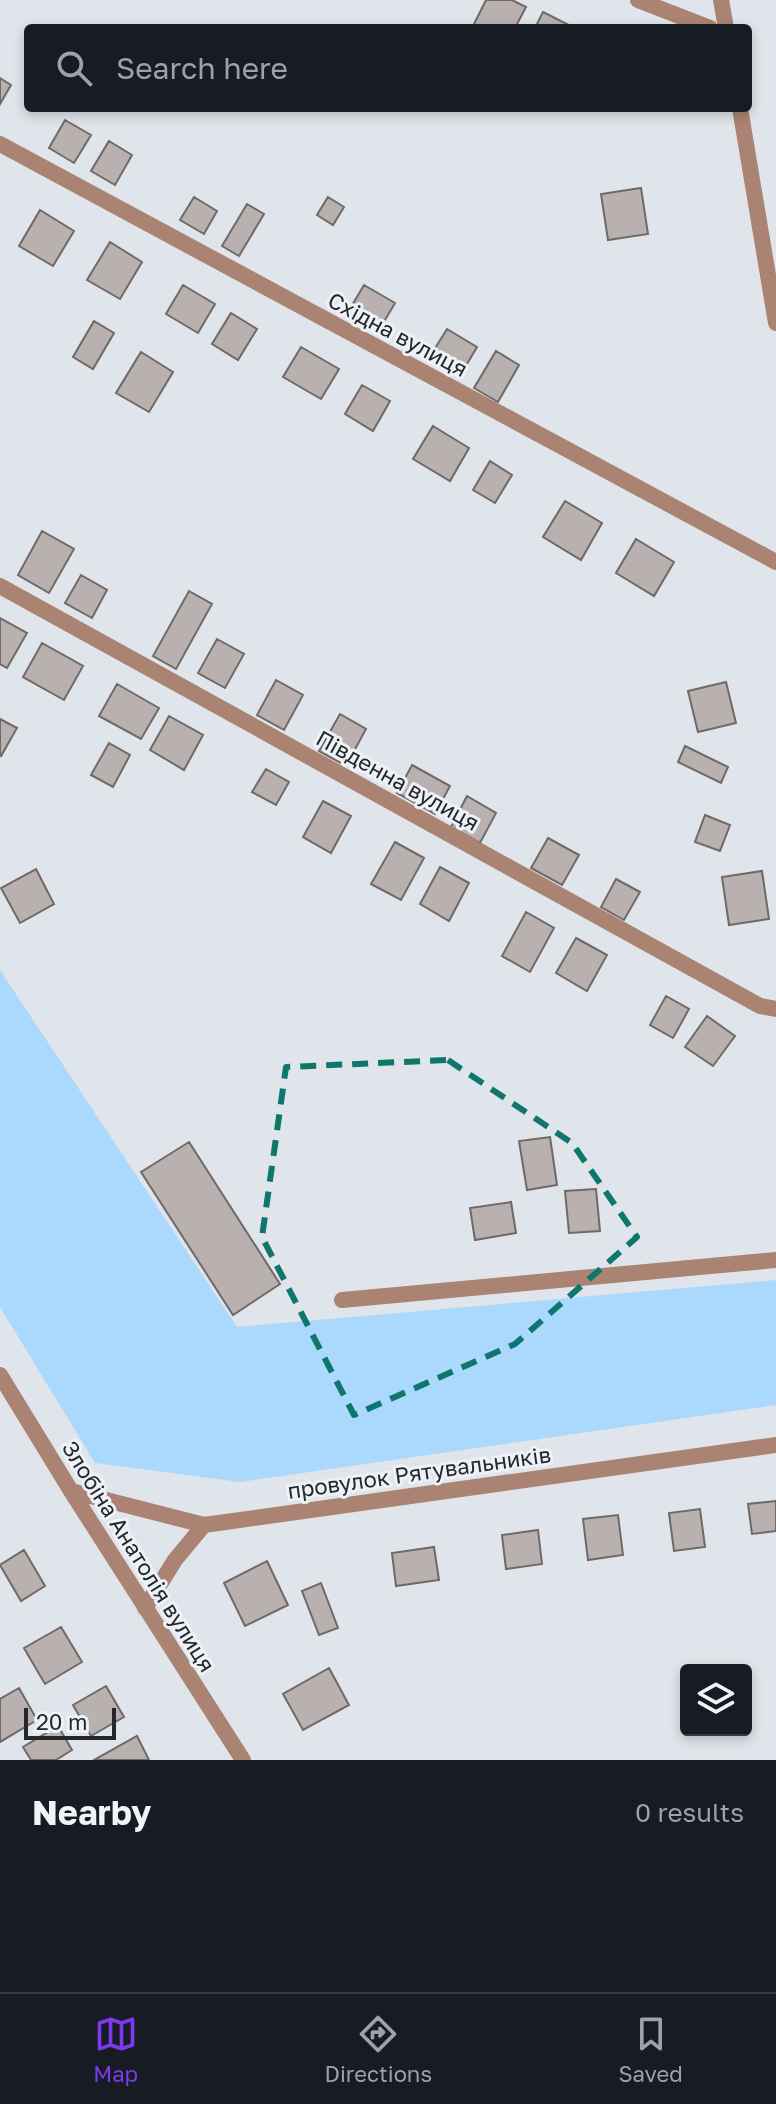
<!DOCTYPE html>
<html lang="en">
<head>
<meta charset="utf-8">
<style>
  :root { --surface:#171b24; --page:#242831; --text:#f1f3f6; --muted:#9ea1a6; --line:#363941; --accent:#7c3aed }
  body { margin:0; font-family:"Golos Text",sans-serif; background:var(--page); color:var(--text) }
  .controls { position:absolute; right:24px; bottom:24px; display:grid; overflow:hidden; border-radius:8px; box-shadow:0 4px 12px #0003 }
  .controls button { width:72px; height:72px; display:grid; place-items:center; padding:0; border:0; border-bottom:2px solid var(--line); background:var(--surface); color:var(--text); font:40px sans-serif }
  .scale { position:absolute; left:24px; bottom:20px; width:92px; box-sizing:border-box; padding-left:8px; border:4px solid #252729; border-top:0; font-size:22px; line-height:28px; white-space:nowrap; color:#252729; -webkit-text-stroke:6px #ecf2f7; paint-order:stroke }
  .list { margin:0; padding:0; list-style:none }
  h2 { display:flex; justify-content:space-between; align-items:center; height:104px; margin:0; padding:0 32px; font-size:34px }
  h2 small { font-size:26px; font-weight:400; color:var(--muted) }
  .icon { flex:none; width:44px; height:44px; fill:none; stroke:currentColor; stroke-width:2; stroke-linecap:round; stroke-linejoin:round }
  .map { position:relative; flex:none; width:776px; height:1760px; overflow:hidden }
  .search { position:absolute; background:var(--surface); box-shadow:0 4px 12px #0003; left:24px; right:24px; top:24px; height:88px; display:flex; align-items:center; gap:20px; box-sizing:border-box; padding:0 28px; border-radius:8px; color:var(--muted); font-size:30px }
  .sheet { height:232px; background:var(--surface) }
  nav { display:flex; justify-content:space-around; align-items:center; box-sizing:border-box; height:112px; border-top:2px solid var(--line); background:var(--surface); font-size:22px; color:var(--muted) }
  nav a { display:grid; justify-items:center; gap:4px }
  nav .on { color:var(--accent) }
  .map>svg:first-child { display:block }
  .green { fill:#abd9fd }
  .building { fill:#b8b1af; stroke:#706967; stroke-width:2 }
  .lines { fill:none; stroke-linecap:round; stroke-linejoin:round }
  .minor { stroke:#aa8372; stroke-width:16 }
  .marked { fill:none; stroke:#0f766e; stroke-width:6; stroke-dasharray:16 10; stroke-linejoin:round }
  .labels { text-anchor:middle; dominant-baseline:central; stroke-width:6; stroke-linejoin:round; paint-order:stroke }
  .street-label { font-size:22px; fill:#252729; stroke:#ecf2f7 }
</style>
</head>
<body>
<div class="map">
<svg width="776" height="1760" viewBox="0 0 776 1760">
  <rect width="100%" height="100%" fill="#dfe5ea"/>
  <path class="green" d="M0,970L237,1327L776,1280V1405L240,1482L95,1463L0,1307Z"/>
  <path class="building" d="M486,0H512L526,7L515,28H472Z
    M543,12L573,27V28H535Z
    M0,78L11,85L0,104Z
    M65,120L91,135L74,163L49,148Z
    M109,141L132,155L115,185L91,171Z
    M641,188L648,234L608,240L601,194Z
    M194,197L217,211L204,234L180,220Z
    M328,197L344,207L333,225L317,215Z
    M247,204L264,214L239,256L222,246Z
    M40,210L74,231L53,266L19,246Z
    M110,242L142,262L120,299L87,280Z
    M183,285L215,304L198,333L166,314Z
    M364,285L395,303L379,330L348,312Z
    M231,313L257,329L238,360L212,344Z
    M94,321L114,333L93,369L73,357Z
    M447,329L477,347L460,376L429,358Z
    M301,347L339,369L321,399L283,377Z
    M496,351L519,365L498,402L474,388Z
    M141,352L173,372L149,412L116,393Z
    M362,385L390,401L373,431L345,414Z
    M433,426L469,448L450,481L413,459Z
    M490,461L512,475L495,503L473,490Z
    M565,501L602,523L581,560L543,537Z
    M42,531L74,549L49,593L18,575Z
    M636,539L674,562L654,596L616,573Z
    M81,575L107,590L92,618L65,603Z
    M189,591L212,604L176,669L153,656Z
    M0,618L27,633L7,668L0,664Z
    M217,639L244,654L225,688L198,673Z
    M42,643L83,666L64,700L23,677Z
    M276,680L303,695L284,730L257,715Z
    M726,682L736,723L698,732L688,691Z
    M117,684L159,708L141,739L99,716Z
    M340,714L366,729L346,766L319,751Z
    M169,716L203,735L184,770L150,750Z
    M0,719L17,728L1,756L0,755Z
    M109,743L130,755L113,787L91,775Z
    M685,746L728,767L721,783L678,762Z
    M412,765L450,786L435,814L397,793Z
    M266,769L289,782L276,805L252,792Z
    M467,796L496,813L480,843L451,827Z
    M323,801L351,816L331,853L303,837Z
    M705,815L730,825L720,851L695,842Z
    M548,838L579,855L562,885L531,868Z
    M395,842L424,858L401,900L371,884Z
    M440,867L469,883L449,921L420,904Z
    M36,869L54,904L20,923L1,888Z
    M762,871L769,919L729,925L722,877Z
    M616,879L640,892L624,920L601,907Z
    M526,912L554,928L530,972L502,956Z
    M576,938L607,955L587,991L556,973Z
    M666,996L689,1009L673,1038L650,1025Z
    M707,1016L735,1036L713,1066L685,1047Z
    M550,1137L557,1185L527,1190L519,1141Z
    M189,1142L280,1284L233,1315L141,1172Z
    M596,1189L600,1231L569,1233L565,1191Z
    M511,1202L516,1233L475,1240L470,1208Z
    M776,1501V1531L752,1534L748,1504Z
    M700,1509L705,1547L674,1551L669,1513Z
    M618,1515L623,1555L588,1560L583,1519Z
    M538,1530L542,1564L506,1569L502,1535Z
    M434,1547L439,1580L396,1586L392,1553Z
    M24,1550L45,1586L21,1601L0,1565Z
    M267,1561L288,1605L245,1626L224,1583Z
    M321,1583L338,1628L319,1635L302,1591Z
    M61,1627L82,1662L45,1684L24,1648Z
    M329,1668L349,1705L303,1730L283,1694Z
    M106,1686L124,1717L91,1736L73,1705Z
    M19,1688L37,1720L0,1742V1699Z
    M58,1726L72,1750L56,1760H31L23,1747Z
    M137,1736L149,1760H94Z"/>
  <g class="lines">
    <path class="minor" d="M638,0L710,28
      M721,0L726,28
      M740,108L776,323
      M0,144L776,562
      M0,586L760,1006L776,1009
      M342,1300L776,1260
      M0,1375L71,1491L243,1760
      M71,1491L204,1525L776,1445
      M145,1608L175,1560L204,1525"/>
  </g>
  <path class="marked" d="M448,1060L572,1143L637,1237L515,1344L354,1415L262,1237L286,1067Z"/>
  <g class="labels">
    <g class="street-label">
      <text transform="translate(398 334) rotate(28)">Східна вулиця</text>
      <text transform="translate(398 780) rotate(29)">Південна вулиця</text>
      <text transform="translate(419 1472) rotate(-8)">провулок Рятувальників</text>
      <text transform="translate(139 1556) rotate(58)">Злобіна Анатолія вулиця</text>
    </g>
  </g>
</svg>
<div class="controls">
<button><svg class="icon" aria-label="layers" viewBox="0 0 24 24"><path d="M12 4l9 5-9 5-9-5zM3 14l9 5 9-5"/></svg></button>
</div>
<div class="scale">20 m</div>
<div class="search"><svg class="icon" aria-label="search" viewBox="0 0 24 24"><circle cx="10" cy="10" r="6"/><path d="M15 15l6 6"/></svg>Search here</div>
</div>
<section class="sheet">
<h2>Nearby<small>0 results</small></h2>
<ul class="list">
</ul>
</section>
<nav>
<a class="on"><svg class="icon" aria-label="map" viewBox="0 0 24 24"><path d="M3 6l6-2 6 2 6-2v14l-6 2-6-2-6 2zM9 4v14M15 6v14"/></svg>Map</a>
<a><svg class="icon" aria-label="directions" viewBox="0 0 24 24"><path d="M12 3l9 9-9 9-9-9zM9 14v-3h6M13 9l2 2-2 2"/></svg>Directions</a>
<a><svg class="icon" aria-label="saved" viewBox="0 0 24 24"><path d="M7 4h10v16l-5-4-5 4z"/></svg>Saved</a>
</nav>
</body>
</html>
